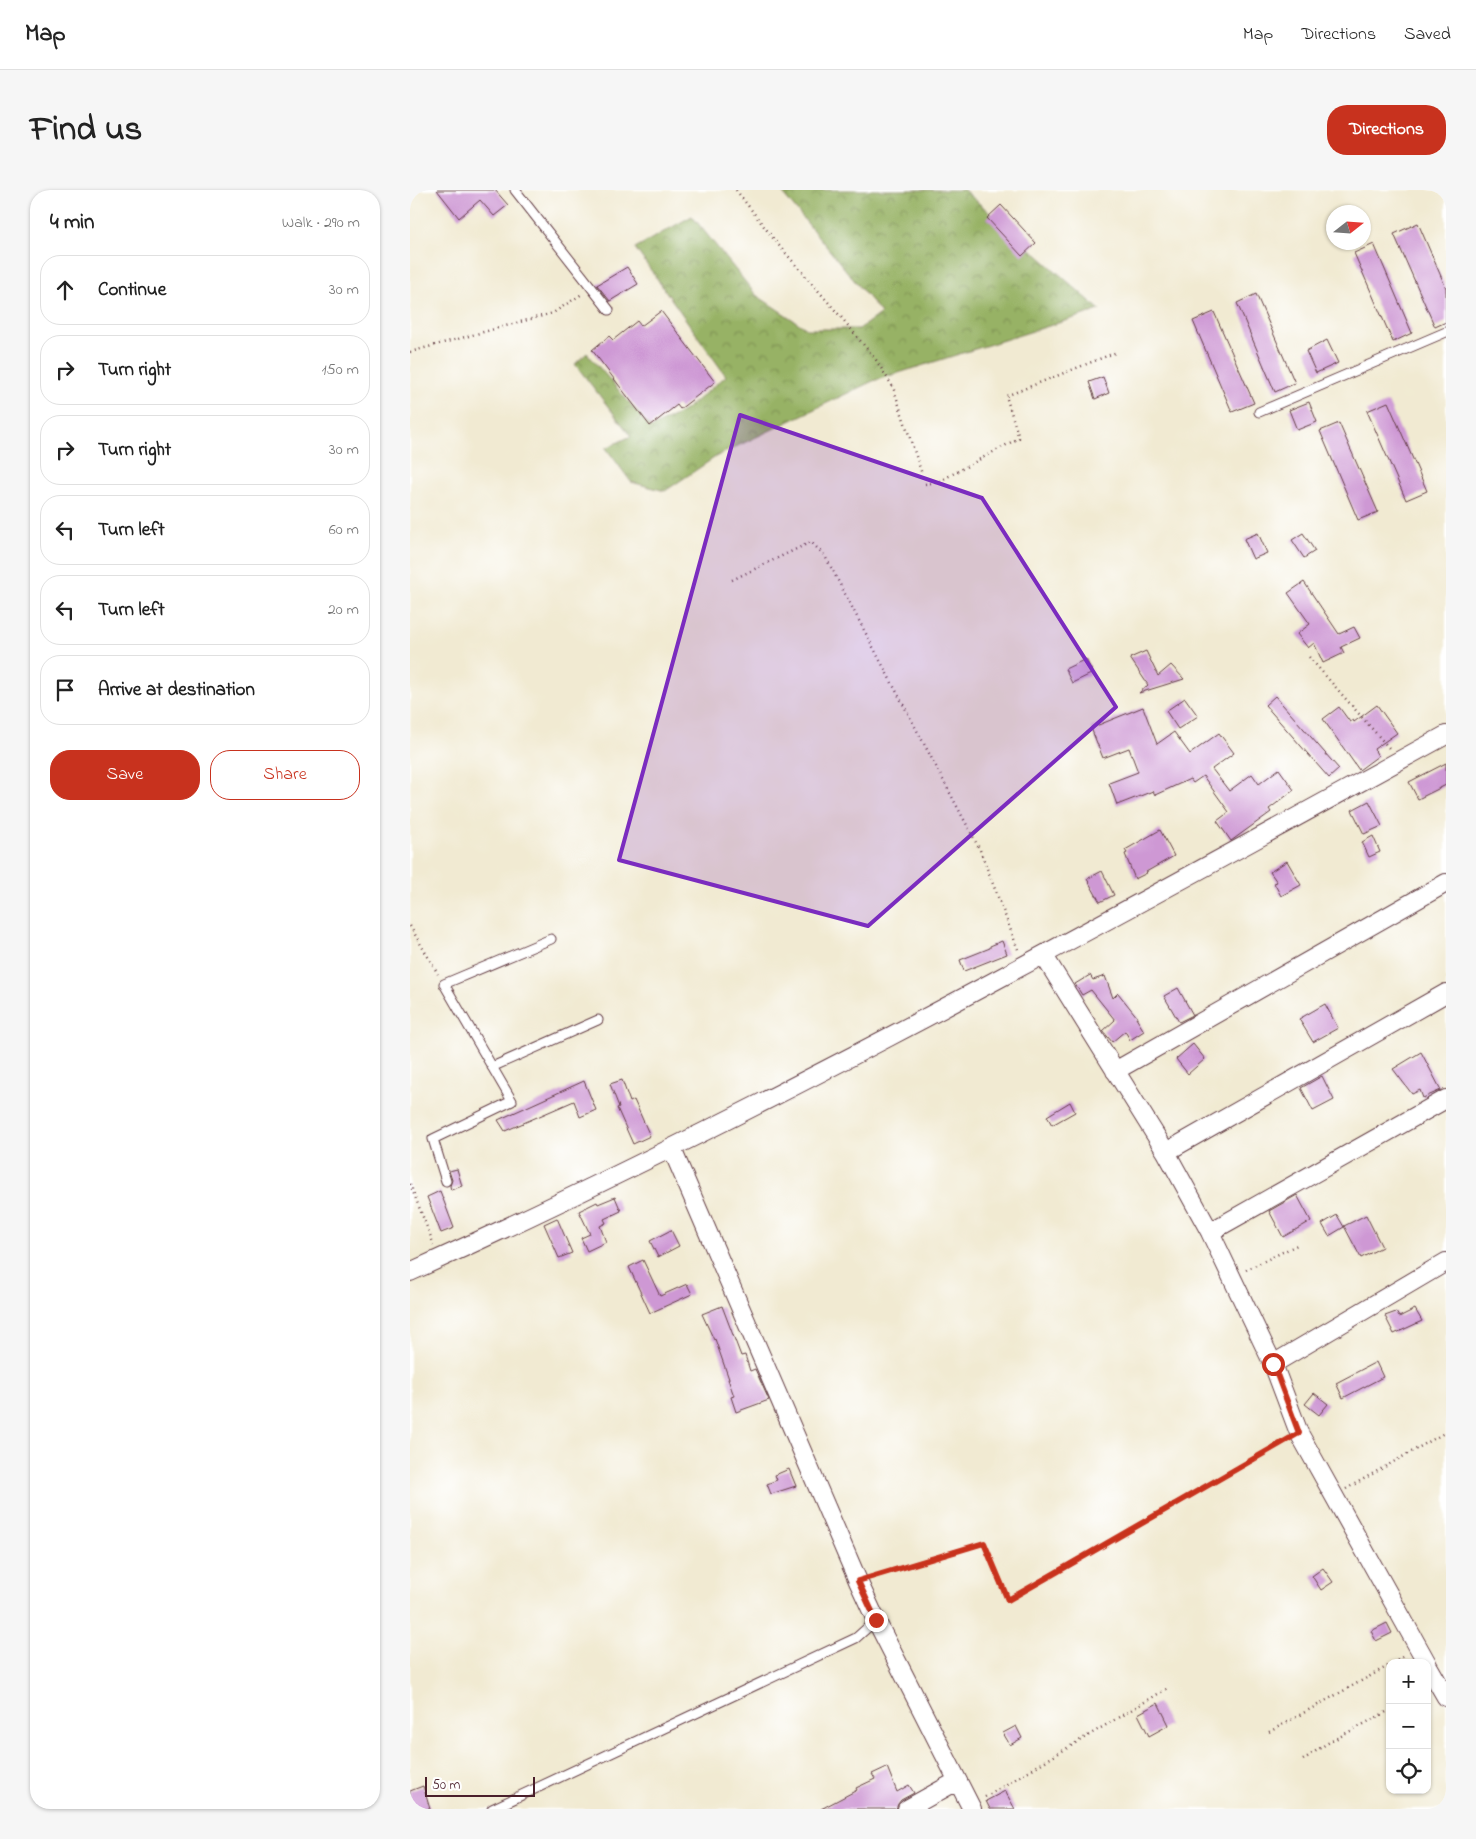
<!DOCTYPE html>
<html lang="en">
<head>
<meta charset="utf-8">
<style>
  :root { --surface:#fff; --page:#f6f6f6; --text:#222; --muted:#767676; --line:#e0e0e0; --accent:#c8321e }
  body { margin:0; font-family:"Indie Flower",sans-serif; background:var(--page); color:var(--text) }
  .controls { position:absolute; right:15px; bottom:15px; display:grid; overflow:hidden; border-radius:10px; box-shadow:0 1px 4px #0004 }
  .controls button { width:45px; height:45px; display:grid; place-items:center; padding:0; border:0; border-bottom:1px solid var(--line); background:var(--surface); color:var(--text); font:25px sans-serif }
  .compass { position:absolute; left:916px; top:15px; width:45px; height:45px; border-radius:50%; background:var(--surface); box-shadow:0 1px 4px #0004; rotate:73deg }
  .scale { position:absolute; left:15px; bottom:12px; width:110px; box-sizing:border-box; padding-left:5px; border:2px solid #4a1f2b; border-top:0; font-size:14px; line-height:18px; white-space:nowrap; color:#4a1f2b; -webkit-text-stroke:4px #fff; paint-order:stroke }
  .stop { position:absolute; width:15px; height:15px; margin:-11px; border:4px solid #c8321e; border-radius:50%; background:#fff }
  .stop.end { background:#c8321e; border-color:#fff; box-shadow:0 1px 5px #0008 }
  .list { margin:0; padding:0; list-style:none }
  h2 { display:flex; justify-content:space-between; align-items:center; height:65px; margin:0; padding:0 20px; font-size:21px }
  h2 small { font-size:16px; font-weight:400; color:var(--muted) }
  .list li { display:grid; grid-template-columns:32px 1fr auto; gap:15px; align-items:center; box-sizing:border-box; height:70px; margin:0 10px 10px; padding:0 10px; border:1px solid var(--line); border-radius:20px }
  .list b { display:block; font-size:19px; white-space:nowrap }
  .list em { font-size:16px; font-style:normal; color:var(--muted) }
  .actions { display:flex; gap:10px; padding:15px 20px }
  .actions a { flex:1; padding:11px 0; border:1px solid var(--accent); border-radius:20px; text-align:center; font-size:18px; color:var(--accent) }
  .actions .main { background:var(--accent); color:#fff }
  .icon { flex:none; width:28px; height:28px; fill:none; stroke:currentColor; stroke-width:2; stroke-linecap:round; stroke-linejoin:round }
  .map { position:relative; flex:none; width:1036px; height:1619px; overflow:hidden; border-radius:20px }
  header { display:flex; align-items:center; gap:30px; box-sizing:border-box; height:70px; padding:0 25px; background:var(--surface); border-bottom:1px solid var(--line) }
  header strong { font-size:24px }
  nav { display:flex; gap:28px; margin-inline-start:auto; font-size:18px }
  .intro { display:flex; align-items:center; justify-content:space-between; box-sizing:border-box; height:120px; padding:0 30px }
  h1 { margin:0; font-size:35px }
  .button { padding:12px 22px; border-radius:20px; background:var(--accent); color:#fff; font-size:18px; font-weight:700 }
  main { display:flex; gap:30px; padding:0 30px }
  aside { flex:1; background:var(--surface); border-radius:20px; box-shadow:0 1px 4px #0004 }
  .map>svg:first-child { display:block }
  .forest { fill:url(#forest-crowns); stroke:#706848 }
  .building { fill:#ce98d4 }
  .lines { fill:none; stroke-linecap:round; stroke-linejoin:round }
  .lane-casing { stroke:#633d44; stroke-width:11 }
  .street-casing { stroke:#633d44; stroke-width:20 }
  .path { stroke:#633d44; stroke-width:2.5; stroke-dasharray:1 4; stroke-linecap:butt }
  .lane { stroke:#fff; stroke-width:9 }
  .street { stroke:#fff; stroke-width:18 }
  .route { stroke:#c8321e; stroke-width:6 }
  .marked { fill:#7b2cbf; fill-opacity:0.2; stroke:#7b2cbf; stroke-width:4; stroke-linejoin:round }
</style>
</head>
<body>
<header>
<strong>Map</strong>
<nav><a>Map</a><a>Directions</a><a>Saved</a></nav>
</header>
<div class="intro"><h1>Find us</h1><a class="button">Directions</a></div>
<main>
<aside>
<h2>4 min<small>Walk · 290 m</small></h2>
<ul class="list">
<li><svg class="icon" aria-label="ahead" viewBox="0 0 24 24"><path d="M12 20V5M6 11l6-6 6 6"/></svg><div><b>Continue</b></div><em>30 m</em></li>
<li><svg class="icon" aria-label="right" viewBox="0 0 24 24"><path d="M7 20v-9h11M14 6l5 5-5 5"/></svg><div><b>Turn right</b></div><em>150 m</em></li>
<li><svg class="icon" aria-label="right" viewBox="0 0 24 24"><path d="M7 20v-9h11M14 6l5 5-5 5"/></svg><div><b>Turn right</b></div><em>30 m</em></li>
<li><svg class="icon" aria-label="left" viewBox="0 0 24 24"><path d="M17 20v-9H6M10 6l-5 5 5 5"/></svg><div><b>Turn left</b></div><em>60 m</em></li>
<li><svg class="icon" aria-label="left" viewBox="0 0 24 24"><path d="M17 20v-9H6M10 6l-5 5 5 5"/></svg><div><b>Turn left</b></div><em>20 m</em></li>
<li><svg class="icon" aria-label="arrive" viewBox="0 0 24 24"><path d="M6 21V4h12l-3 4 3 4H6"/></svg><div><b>Arrive at destination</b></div></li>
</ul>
<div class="actions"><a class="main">Save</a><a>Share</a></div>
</aside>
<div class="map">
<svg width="1036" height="1619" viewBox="0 0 1036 1619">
  <defs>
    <pattern id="forest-crowns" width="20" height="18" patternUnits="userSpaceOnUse" patternTransform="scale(1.25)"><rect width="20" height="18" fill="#97b265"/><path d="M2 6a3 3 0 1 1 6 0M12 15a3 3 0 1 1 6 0" fill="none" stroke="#7d9053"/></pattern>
  </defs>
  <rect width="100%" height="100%" fill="#fff"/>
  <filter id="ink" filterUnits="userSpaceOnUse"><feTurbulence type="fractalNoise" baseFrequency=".02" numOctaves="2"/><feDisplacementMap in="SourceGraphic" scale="10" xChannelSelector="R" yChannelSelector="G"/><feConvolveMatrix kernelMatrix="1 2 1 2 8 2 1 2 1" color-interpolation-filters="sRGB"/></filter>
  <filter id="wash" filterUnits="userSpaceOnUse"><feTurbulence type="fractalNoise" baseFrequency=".0096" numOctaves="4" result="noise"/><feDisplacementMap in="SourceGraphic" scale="20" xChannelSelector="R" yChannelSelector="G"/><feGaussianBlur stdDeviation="1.12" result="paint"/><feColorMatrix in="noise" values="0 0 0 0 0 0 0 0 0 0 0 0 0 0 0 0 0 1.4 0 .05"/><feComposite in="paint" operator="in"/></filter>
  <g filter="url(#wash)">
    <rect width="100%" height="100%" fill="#f1ead2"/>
    <path class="forest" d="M370,0H554L690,120L463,191L307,266L255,301L221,292L196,258L221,246L165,174L177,163L241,238L275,220L316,186L225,58L282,26L346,105L397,139H449L471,123Z"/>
    <g id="blocks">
      <path class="building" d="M27,0H85L98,15L84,26L70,10L49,28Z
        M591,15L626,53L612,66L577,28Z
        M1008,33L1036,98V132L1025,137L984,44Z
        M964,54L1002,143L983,152L944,63Z
        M217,77L228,94L200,111L187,95Z
        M846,104L885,193L865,202L827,113Z
        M251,121L305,192L270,219L267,215L240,236L182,160L199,146L203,150L227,131L231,136Z
        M804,122L844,213L822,222L783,131Z
        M917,150L928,173L906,183L896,161Z
        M693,187L699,203L685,209L679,192Z
        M899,212L907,232L887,240L879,220Z
        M978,212L1017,301L996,310L957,221Z
        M929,233L968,322L948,330L910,241Z
        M848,343L857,363L843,369L834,349Z
        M893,343L905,361L894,368L882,350Z
        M894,392L929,444L944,437L950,448L931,457L934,463L913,473L904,453L898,458L887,444L900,434L878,403Z
        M736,461L748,486L761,475L774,489L729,503L738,495L720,468Z
        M676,469L683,483L662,493L655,479Z
        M865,506L929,579L919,588L855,515Z
        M775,508L788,526L768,539L756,521Z
        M967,515L987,543L964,559L968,566L949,580L913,529L929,517L940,532L943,530L944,532Z
        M733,517L747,554L764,542L780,564L809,543L824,563L802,579L819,601L842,584L849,594L869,579L884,600L859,619L861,622L821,651L807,631L819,622L793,586L783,593L780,589L745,605L743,601L707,615L699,593L728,582L719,558L693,568L681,538Z
        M1036,573V595L1008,609L999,592Z
        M959,611L972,636L954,644L942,620Z
        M750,640L764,666L736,682L737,683L725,689L715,664L717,663L715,660Z
        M963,646L970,662L959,667L952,652Z
        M877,671L891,695L871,706L864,693L867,692L860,682Z
        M692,681L704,705L690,712L677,689Z
        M592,751L597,764L554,781L550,770L580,758V756Z
        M680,785L683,790L695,786L703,808L708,803L728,828H726L734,841L720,850L715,841L702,852L693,841L705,830L681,800L672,805L665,794Z
        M768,798L783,825L769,832L754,806Z
        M915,814L928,838L903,852L889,829Z
        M783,854L795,869L778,884L766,869Z
        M1011,862L1031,900L1013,908L1010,900L1002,904L983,879Z
        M912,886L924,910L903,921L891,898Z
        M212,890L220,912L224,910L240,946L223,954L207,918L209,917L200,894Z
        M174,891L186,920L170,927L164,911L95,941L88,930Z
        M660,912L665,922L642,935L637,926Z
        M47,979L52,996L41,1000L40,996L42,990L39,981Z
        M30,1001L44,1038L31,1043L17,1007Z
        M887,1005L901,1031L873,1047L859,1021Z
        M205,1007L211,1021L194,1029L196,1033L190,1036L196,1052L177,1061L171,1048L180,1044L169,1021L187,1012L188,1014Z
        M927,1025L934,1037L919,1046L912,1034Z
        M956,1025L972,1057L951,1068L934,1036Z
        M147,1028L162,1063L149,1068L134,1034Z
        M261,1040L269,1056L248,1067L240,1051Z
        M233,1070L250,1106L277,1094L282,1104L240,1123L219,1077Z
        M312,1116L331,1166L335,1165L340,1181L345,1179L359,1210L326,1222L321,1207L324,1206L318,1189H319L305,1149L304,1150L292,1124Z
        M1005,1119L1012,1131L984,1144L975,1126L986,1122L989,1127Z
        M966,1172L973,1187L933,1208L926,1193Z
        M904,1203L918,1214L909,1225L895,1214Z
        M379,1279L386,1296L361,1304L357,1294L367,1290L365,1285Z
        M913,1378L923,1392L911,1400L902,1386Z
        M977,1433L982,1443L966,1451L961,1441Z
        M748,1513L759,1535L739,1546L728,1524Z
        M606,1536L612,1548L600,1555L593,1543Z
        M477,1577L487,1602L499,1595L504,1603L491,1610L488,1614L486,1619H411L447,1600L446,1598L465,1589L462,1584Z
        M13,1596L20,1619H0V1601Z
        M595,1601L605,1619H580L576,1611Z"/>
    </g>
  </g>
  <g filter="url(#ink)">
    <use href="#blocks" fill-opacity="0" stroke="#633d44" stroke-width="1"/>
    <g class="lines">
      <g class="lane-casing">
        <path id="lane" d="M105,0L199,120
          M849,222L1036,142
          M82,877L188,830
          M36,991L23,949L102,911L34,794L141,749
          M82,1619L446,1448L466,1430"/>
      </g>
      <g class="street-casing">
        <path id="street" d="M634,766L756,962L800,1042L863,1174L889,1243L1017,1473
          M705,881L1036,693
          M262,959L448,1391L466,1430L562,1619
          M756,962L1036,803
          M800,1042L1036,909
          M0,1082C355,922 695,732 1036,545
          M863,1174L1036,1072
          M1017,1474L1036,1507
          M497,1619L547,1591"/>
      </g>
      <path class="path" d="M326,0L366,52L431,127L466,170L483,197L512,284
        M0,162L143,123L172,104
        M515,294L528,292L609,248L596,206L707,162
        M322,390L401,352L415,366L570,660L609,762
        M899,467L979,558
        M0,736L28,784
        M0,994L24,1055
        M836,1080L887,1055
        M936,1299L1036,1242
        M462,1387L574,1353L598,1410L877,1250
        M983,1473L994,1466
        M859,1542L980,1475
        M893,1570L916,1554L980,1520
        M575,1607L758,1498"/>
      <use href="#lane" class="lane"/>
      <use href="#street" class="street"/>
    </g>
  </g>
  <g class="lines" filter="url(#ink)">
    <path class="route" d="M466,1430L448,1391L574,1353L598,1410L889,1243L863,1174"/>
  </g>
  <path class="marked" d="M330,225L572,308L706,517L458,736L209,670Z"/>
</svg>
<div class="controls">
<button>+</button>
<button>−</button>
<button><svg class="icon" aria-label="locate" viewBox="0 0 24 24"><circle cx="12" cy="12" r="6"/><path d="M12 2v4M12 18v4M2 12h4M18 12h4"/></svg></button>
</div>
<svg class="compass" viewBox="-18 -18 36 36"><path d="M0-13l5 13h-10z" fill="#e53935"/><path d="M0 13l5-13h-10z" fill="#767676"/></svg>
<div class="scale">50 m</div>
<div class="stop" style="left:863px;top:1174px"></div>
<div class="stop end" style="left:466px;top:1430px"></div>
</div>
</main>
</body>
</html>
